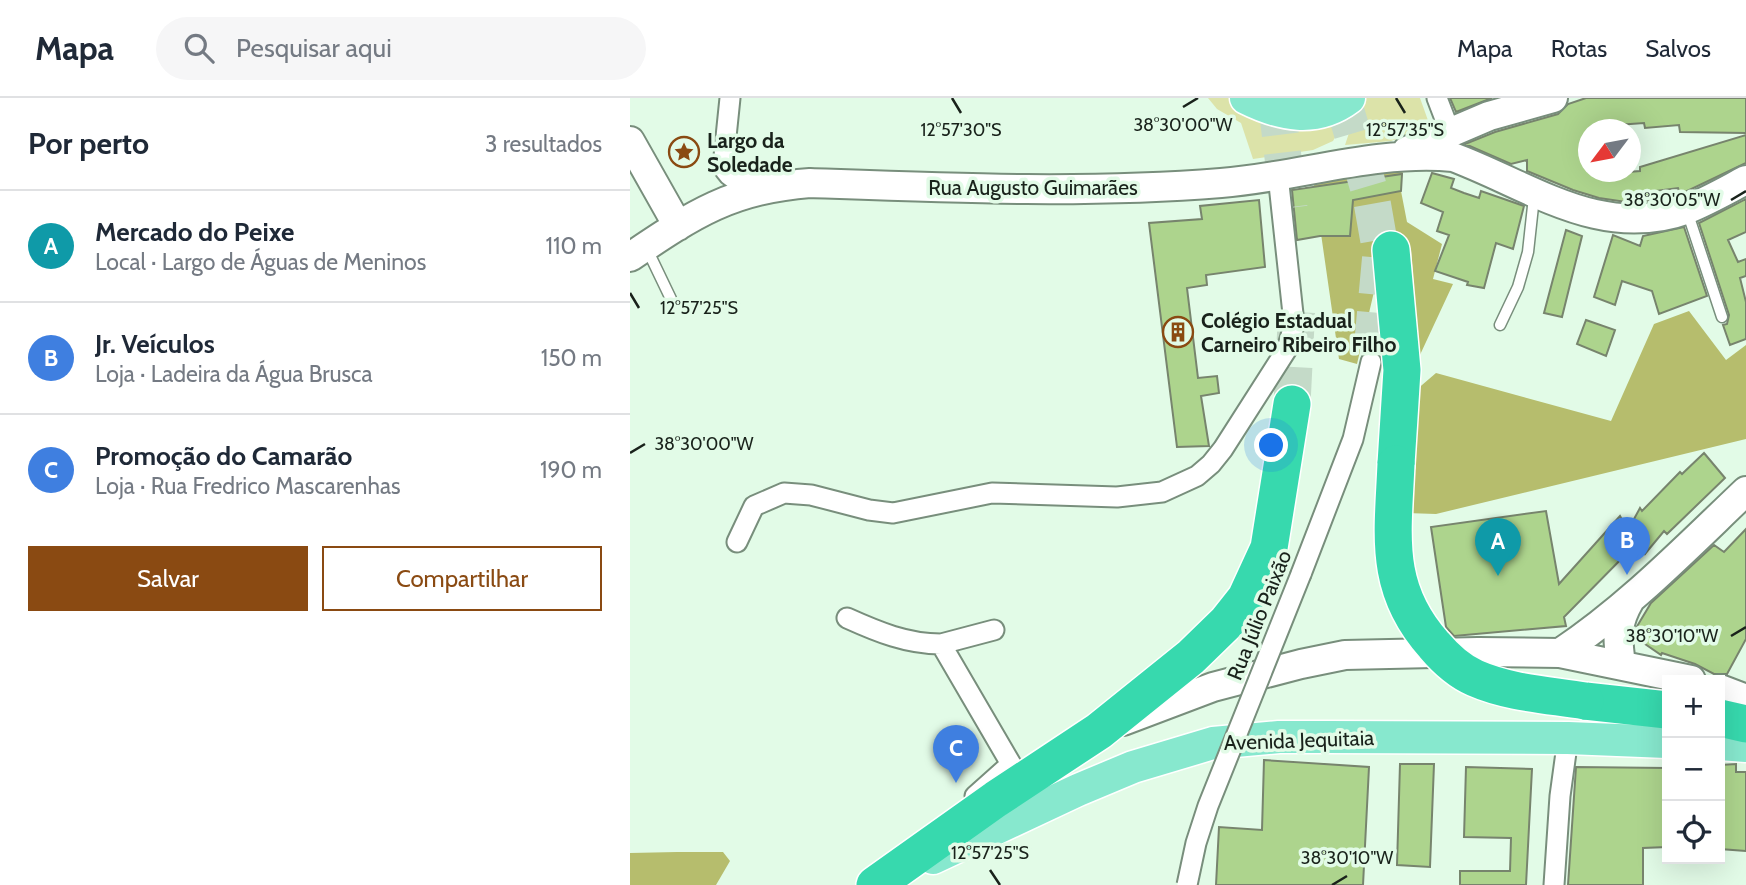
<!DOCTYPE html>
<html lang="pt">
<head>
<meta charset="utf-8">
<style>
  :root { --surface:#fff; --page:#f6f6f7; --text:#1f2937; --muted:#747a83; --line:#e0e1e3; --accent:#8a4a12 }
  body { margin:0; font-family:Cabin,sans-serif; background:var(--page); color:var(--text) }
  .controls { position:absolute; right:21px; bottom:21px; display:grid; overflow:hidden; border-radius:0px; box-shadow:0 7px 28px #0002 }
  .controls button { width:63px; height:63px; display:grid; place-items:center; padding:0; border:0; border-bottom:2px solid var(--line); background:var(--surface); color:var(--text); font:35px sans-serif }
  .compass { position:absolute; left:948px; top:21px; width:63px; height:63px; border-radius:50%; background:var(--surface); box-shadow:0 7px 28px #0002; rotate:238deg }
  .you { position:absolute; left:642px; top:348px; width:24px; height:24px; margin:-18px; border:5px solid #fff; border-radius:50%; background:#1a73e8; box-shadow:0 0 0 10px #1a73e833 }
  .badge { display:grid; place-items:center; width:46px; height:46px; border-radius:50%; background:var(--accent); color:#fff; font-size:23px; font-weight:700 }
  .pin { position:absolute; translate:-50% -58px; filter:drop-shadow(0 2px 4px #0008) }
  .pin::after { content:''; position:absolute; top:37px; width:24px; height:21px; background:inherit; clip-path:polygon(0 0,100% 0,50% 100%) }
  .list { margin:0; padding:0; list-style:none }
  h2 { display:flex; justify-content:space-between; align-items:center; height:91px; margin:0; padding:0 28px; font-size:30px }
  h2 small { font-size:23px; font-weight:400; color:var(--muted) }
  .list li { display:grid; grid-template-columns:46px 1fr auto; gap:21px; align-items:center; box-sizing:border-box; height:112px; padding:0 28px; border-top:2px solid var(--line) }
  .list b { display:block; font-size:26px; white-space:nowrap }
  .list p { margin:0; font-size:23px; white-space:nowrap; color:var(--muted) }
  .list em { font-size:23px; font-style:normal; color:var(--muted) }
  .actions { display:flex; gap:14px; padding:21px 28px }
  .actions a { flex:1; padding:16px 0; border:2px solid var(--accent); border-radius:0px; text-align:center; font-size:24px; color:var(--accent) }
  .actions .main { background:var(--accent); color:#fff }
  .icon { flex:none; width:38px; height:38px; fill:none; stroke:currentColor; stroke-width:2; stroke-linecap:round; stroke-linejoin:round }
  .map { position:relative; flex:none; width:1116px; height:787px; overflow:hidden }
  header { display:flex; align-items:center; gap:42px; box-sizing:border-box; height:98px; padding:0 35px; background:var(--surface); border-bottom:2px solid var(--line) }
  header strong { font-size:33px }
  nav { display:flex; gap:38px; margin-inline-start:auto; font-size:24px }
  .search { width:490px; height:63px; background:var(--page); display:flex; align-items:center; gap:18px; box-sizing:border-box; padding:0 24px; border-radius:38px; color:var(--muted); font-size:26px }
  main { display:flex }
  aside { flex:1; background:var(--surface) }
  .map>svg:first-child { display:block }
  .green { fill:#dce3a9 }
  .forest { fill:#b6bd6d }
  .building { fill:#add48d; stroke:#77846d; stroke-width:2 }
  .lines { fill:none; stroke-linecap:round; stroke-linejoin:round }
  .highway-tunnel { stroke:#c4dac8; stroke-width:37; stroke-dasharray:37 18; stroke-linecap:butt }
  .lane-casing { stroke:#788e7c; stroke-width:13 }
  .street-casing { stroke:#788e7c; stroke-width:23 }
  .secondary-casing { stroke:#788e7c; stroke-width:32 }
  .primary-casing { stroke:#fff; stroke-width:35 }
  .highway-casing { stroke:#fff; stroke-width:40 }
  .lane { stroke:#fff; stroke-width:10 }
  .street { stroke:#fff; stroke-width:19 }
  .secondary { stroke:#fff; stroke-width:28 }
  .primary { stroke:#87e8ce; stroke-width:32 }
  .highway { stroke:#37d9ae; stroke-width:37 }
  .street-bridge-casing { stroke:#788e7c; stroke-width:23; stroke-linecap:butt }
  .highway-bridge-casing { stroke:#fff; stroke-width:40; stroke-linecap:butt }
  .street-bridge { stroke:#fff; stroke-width:19 }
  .highway-bridge { stroke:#37d9ae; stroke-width:37 }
  .ticks { fill:none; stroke:#19221b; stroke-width:2.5 }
  .labels { text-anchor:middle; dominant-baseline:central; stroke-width:7; stroke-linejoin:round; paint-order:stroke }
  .poi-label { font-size:21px; font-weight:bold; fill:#19221b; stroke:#e2fbe7; text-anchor:start }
  .street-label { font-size:21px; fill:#19221b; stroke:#e2fbe7 }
  .ticks-label { font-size:18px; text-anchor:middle; fill:#19221b; stroke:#e2fbe7; stroke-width:7; stroke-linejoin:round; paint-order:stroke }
</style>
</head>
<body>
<header>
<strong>Mapa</strong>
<div class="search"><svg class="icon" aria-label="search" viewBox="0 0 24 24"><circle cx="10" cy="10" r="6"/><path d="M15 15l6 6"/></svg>Pesquisar aqui</div>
<nav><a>Mapa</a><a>Rotas</a><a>Salvos</a></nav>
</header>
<main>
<aside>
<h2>Por perto<small>3 resultados</small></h2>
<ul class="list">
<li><span class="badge" style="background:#0f9aa8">A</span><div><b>Mercado do Peixe</b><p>Local · Largo de Águas de Meninos</p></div><em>110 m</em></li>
<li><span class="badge" style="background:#3f7fe0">B</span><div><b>Jr. Veículos</b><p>Loja · Ladeira da Água Brusca</p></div><em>150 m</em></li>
<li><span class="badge" style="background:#3f7fe0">C</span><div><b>Promoção do Camarão</b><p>Loja · Rua Fredrico Mascarenhas</p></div><em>190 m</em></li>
</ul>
<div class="actions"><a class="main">Salvar</a><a>Compartilhar</a></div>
</aside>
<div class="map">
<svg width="1116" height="787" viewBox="0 0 1116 787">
  <rect width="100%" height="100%" fill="#e2fbe7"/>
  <path class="green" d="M578,0H606L711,18L713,25L703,43L683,52L623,61L611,25L587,11Z
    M736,0H790L800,28L761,43L715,47L721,29V14Z"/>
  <path class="forest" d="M773,69L771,93L777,124L812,146L803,181L823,186L789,259L781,152L755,147L727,266L709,261L684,87Z
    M1059,213L1096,262L1116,247V341L806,416L776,415L785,293L806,275L981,323L1024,226Z
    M47,754H93L100,763L86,787H0V755Z"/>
  <path class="building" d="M820,0H862L826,14Z
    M956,0H1116V35L1050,34L1049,27L1015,30L1014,25L987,27L988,32H958V74H972V76L1010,73V69L1116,37V65L1053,95L1050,96L1048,90L1025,93L1027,102L996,104L969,100L943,92L897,73V62L881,66L835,46L865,34L928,16L938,6Z
    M802,75L824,81L821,90L834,95L849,100L851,93L894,108L883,151L866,145L854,190L837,187L838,184L805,173L819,137L807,133L813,114L791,105Z
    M772,76L771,93L723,102L720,138H690L667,142L662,92Z
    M1116,101V134L1098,142L1108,164L1116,161V178L1110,180L1116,204V241L1100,247L1093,227L1097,226L1099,217L1069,125Z
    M629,102L635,169L576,177L577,187L557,190L568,280L587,278L589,295L571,298L579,348L547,349L519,125L572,121L570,108Z
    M1054,129L1077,198L1029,216L1022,193L992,183L985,207L964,199L983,137L1010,148L1013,138Z
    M936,132L952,138L932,219L914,215Z
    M956,222L985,232L976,258L947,246Z
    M1074,355L1095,380L1037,436L1034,433L1015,456L1008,444L934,519L936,528L824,538L816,529L801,429L916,413L929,486L990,418L998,432L1010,410L1012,413L1050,374L1052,376Z
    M1116,431V541L1097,576H1084L1065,566L1032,555L1031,557L1005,539L1006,530L1021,505L1084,447L1094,454Z
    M634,662L739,669L733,787H586L589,729L632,732Z
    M770,666H804L800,769L767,767Z
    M1106,666V674H1116V753L1090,751V667Z
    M836,669L902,671L896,787H830V773H880L881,740L834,739Z
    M946,669L1037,670V749L1013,750V787H938Z"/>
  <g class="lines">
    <path class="highway-tunnel" d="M646,0L659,110
      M712,0L741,98L751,155L741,264
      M662,306L667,206"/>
    <g class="lane-casing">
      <path id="lane" d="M1057,113L1092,219
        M17,151L41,201
        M870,227L888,189L898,154L904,99"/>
    </g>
    <g class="street-casing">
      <path id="street" d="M100,0L93,68C100,86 118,84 135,85
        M807,0L820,34
        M107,444L124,408L154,395L181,397L239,412L263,415L362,395L487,399L532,394L567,378L581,366L593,351L657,251L663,231V216L648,77
        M671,476L723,341L741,264
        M217,520C248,534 277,546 311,546L381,666L345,698
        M311,546L364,532
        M924,787L930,698L938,640"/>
    </g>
    <g class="secondary-casing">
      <path id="secondary" d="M0,43L48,128
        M777,53L859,18L923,0
        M0,159C64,116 101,91 180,85C317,90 454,96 591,85C669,79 743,52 823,59C901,88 971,143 1058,111C1078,103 1097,92 1116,82
        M930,555C998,510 1057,449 1116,393
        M991,566C987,539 986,526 1000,502
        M1090,591L1116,601
        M493,623L583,589L671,566L715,557L848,554L930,555L1061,582"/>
    </g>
    <g class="primary-casing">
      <path id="primary" d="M616,0C650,17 686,25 719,0
        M1090,646L1116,648
        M303,760L448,692L503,669L583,645L649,639H697L938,640L1037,644"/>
    </g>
    <g class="highway-casing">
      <path id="highway" d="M761,152L772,272L766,366
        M955,603L1037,612
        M1090,620L1116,626
        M245,787L366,701L469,633L561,559L597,524L616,500L639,450L662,306"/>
    </g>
    <use href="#lane" class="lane"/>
    <use href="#street" class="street"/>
    <use href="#secondary" class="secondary"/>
    <use href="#primary" class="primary"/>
    <use href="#highway" class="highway"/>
    <g class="street-bridge-casing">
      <path id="street-bridge" d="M557,787L566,745L578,708L671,476"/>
    </g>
    <g class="highway-bridge-casing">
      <path id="highway-bridge" d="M766,366C763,437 753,490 804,547C815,560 829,573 845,580C879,595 919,597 955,603"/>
    </g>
    <use href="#street-bridge" class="street-bridge"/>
    <use href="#highway-bridge" class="highway-bridge"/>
  </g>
  <path class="ticks" d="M322,0L331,15M766,0L775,15M553,9L568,0M1101,102L1116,93M0,195L9,210M0,355L15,346M1101,538L1116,529M360,772L370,787M702,787L717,778"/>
  <defs>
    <g id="sight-ring" transform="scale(1.575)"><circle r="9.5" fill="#e2fbe7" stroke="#8a4a12" stroke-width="1.5"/><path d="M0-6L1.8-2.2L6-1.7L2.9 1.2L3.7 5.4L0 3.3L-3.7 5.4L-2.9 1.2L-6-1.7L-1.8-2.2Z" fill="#8a4a12"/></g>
    <g id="building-ring" transform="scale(1.575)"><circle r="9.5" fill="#e2fbe7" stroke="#8a4a12" stroke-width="1.5"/><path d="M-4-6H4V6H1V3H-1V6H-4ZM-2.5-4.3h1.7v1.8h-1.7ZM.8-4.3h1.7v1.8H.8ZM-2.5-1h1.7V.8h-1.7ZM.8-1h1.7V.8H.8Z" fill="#8a4a12"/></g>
  </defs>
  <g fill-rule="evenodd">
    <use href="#sight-ring" x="54" y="54"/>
    <use href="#building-ring" x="548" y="234"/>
  </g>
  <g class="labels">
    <g class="poi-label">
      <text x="77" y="42">Largo da<tspan x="77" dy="24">Soledade</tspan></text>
      <text x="571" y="222">Colégio Estadual<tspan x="571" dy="24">Carneiro Ribeiro Filho</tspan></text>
    </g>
    <g class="street-label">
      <text x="403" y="89">Rua Augusto Guimarães</text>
      <text transform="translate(629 517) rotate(-68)">Rua Júlio Paixão</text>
      <text transform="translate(669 642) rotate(-2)">Avenida Jequitaia</text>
    </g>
  </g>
  <g class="ticks-label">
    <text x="553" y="33">38°30'00"W</text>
    <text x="775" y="38">12°57'35"S</text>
    <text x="331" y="38">12°57'30"S</text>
    <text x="1042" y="108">38°30'05"W</text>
    <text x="69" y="216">12°57'25"S</text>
    <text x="74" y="352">38°30'00"W</text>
    <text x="1042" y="544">38°30'10"W</text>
    <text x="360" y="761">12°57'25"S</text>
    <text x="717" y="766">38°30'10"W</text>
  </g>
</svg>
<div class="controls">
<button>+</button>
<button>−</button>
<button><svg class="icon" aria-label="locate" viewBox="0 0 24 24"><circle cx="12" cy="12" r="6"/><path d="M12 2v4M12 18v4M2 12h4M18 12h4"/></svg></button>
</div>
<svg class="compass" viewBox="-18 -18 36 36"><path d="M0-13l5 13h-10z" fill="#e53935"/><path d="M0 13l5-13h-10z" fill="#747a83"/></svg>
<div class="you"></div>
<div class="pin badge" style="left:868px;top:478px;background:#0f9aa8">A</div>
<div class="pin badge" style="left:997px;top:477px;background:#3f7fe0">B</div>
<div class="pin badge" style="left:326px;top:685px;background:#3f7fe0">C</div>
</div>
</main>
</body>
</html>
